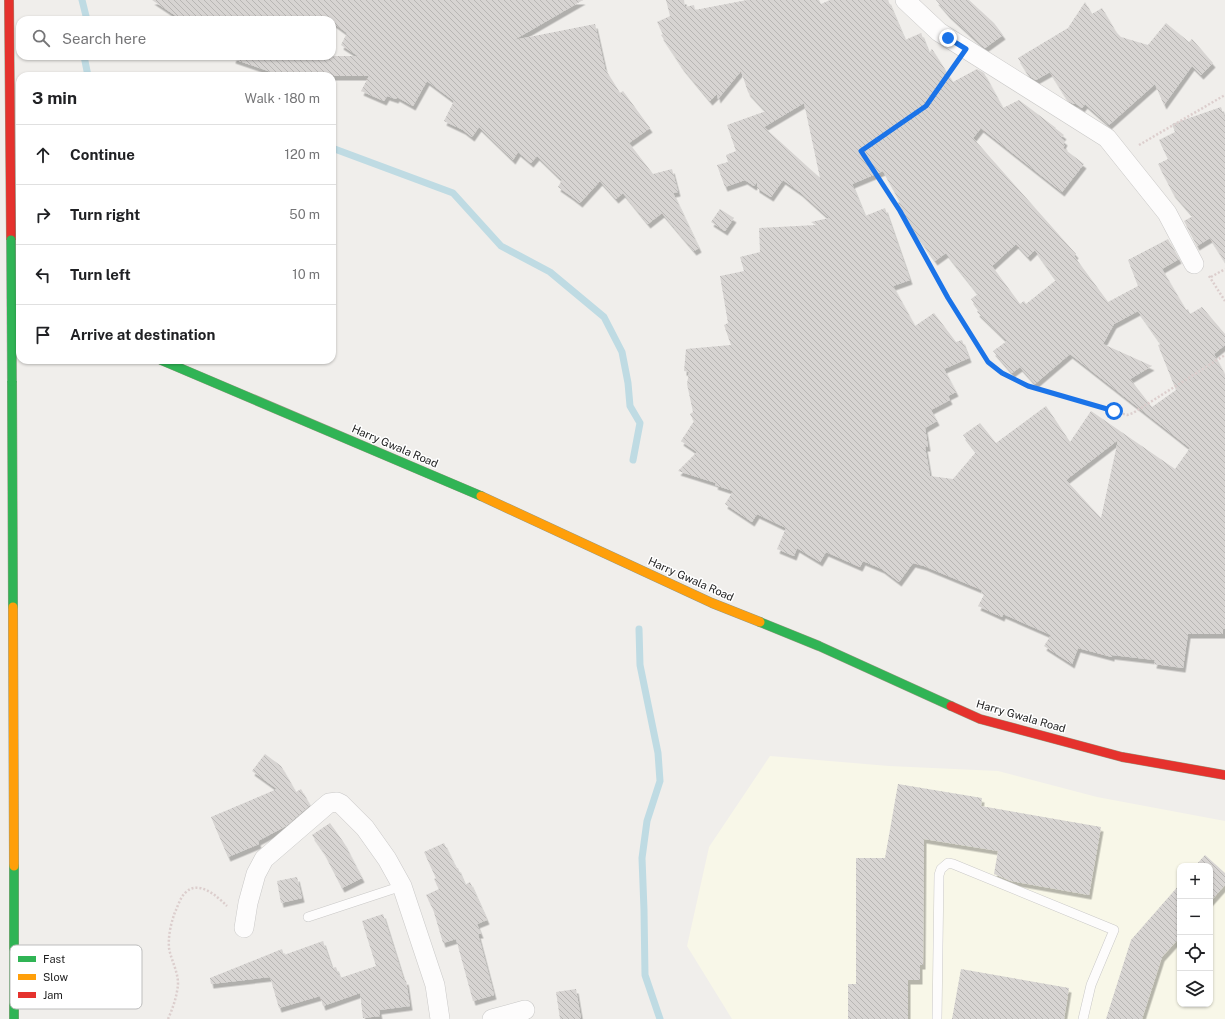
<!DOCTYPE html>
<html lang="en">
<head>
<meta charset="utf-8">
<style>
  :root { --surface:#fff; --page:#f2f2f2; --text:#202124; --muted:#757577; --line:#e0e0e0 }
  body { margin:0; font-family:"Public Sans",sans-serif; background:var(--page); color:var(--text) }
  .controls { position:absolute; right:12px; bottom:12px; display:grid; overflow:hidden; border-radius:8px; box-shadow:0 1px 3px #0004 }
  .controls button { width:36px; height:36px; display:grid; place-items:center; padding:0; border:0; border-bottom:1px solid var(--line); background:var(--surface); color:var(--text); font:20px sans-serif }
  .stop { position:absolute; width:12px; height:12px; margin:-9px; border:3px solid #1a73e8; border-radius:50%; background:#fff }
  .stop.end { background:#1a73e8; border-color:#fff; box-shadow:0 1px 4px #0008 }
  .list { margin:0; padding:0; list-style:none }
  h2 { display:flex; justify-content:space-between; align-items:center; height:52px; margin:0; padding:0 16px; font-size:17px }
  h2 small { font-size:13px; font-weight:400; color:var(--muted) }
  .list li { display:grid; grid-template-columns:26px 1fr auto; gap:12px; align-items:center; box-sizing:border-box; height:60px; padding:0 16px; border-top:1px solid var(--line) }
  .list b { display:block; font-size:15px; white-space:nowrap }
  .list em { font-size:13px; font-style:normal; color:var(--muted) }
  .icon { flex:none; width:22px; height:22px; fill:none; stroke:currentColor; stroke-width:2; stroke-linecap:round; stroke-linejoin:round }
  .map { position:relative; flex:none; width:1225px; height:1019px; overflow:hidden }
  .search { position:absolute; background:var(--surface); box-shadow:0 1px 3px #0004; left:16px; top:16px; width:320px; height:44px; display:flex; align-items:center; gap:10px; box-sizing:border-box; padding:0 14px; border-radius:12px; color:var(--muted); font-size:15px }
  .panel { position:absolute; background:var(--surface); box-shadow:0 1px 3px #0004; left:16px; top:72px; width:320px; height:292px; border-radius:12px }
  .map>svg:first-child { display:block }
  .education { fill:#f8f7e8; fill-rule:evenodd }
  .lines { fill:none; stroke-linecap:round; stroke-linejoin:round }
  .stream { stroke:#bfdbe3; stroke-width:7 }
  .building { fill:url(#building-back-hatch); fill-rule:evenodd; filter:url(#shadow) }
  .lane-casing { stroke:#c9c8c7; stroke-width:10 }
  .street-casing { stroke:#c9c8c7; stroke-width:20 }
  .fast-casing { stroke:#999a82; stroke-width:10 }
  .slow-casing { stroke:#999a82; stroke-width:10 }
  .jam-casing { stroke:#999a82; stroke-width:10 }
  .path { stroke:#dccecd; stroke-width:2.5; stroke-dasharray:2 2; stroke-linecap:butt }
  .lane { stroke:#fdfcfc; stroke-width:9 }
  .street { stroke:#fdfcfc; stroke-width:19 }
  .fast { stroke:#30b455; stroke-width:9 }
  .slow { stroke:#ff9f0a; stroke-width:9 }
  .jam { stroke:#e5322d; stroke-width:9 }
  .fast-bridge-casing { stroke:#c5a2ac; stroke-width:10; stroke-linecap:butt }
  .fast-bridge { stroke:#30b455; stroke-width:9 }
  .route { stroke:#1a73e8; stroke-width:5 }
  .labels { text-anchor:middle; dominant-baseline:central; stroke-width:3; stroke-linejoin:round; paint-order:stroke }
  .street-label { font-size:11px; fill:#222; stroke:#fff }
  .key { fill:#fff; stroke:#bdbdbd; stroke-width:1 }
  .key-label { font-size:11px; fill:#222 }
</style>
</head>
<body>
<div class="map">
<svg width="1225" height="1019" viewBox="0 0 1225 1019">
  <defs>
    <pattern id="building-back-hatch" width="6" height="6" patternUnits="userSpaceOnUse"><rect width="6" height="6" fill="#d7d4d2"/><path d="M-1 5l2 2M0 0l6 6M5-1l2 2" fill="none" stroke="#b8b6b4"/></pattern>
    <filter id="shadow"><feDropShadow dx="2.5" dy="4.5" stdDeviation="0" flood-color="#0004"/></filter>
  </defs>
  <rect width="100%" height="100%" fill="#f0eeeb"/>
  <path class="education" d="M770,756L889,766L998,771L1097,797L1225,821V1019H732L687,946L709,847ZM1180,866H1210V1004H1180Z"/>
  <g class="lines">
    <path class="stream" d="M82,0L87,20
      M84,56L88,76
      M332,148L453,193L501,246L550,272L604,317L622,352L628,383L630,406L640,423L633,460
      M639,629L640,665L658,753L660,781L647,821L642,858L644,910L645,975L660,1019"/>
  </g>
  <path class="building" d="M152,0H583L514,40L595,24L605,69L620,93L623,91L650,128L629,143L653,174L672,169L678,192L673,193L699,248L694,251L662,213L648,224L623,193L616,199L600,181L580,203L571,196L558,187L562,180L537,156L531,163L518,152L513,160L479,127L472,137L463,130L444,121L454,101L427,81L413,106L397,97L396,99L387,96L384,101L361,91L369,76H283L233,59L234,56H358L341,45L347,33L332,22V20H182Z
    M666,0H684L685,7L694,5L695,10L747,0H819L821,4L830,0H888L905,40L921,33L929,53L932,49L953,82L977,69L984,73L1003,108L1019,100L1056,128H1055L1064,135L1061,138L1065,141L1063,145L1065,146L1063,148L1084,164L1062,192L981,128L973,138L1076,254L1074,256L1108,302L1138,286L1128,260L1168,239L1179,259L1162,269L1186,310L1188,309L1190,314L1202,307L1225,334V345L1214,354L1225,375V629H1223V634H1188L1183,668L1154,664L1155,660L1112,655V657L1078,648L1072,664L1044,646L1051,635L1003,614L1002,617L978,606L984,595L981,593L982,590L924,566L913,563L899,582L882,569L863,561L860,567L826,552L820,562L797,548L794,556L777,549L786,528L757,514L752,522L725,504L733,491L715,485L716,483L678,471L697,452L681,441L694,421L690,414L693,412L687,384L689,372L684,371L686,349L731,345L724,325L728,323L720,276L744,271L740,257L760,252L759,228L816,225L811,222L829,218L800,192L783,180L771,197L757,188V182L754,186L745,180L725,187L717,165L728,162L726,155L736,151L727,125L766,111L748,92L741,71L718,99L717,94L710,101L682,67L661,35L663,34L657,22L670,16ZM804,103L820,178L764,127ZM883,171L900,202L895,204L935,261L946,253L978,294L971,299L979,310L977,312L1007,341L993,351L1012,373L1020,367L1035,384L1070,354L1190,448L1175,469L1091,411L1070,442L1046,406L996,443L980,423L963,435L976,452L953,479L930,476L925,447H928L925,428L937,421L931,410L950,400L948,396L956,392L944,369L969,358L962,340L956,342L934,313L915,326L893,286L910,280L885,208L865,216L852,184ZM1016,244L1028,257L1035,250L1056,280L1026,304L1024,301L1020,304L992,266ZM1138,311L1161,344L1158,345L1176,390L1152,407L1130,379L1152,366L1103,344L1114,324ZM1118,440L1101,518L1066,480Z
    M936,0H969L994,23L1003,35L985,48L948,14Z
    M1085,2L1092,14L1102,8L1116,32L1121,37L1148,45L1166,23L1189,42L1192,39L1213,63L1201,75L1192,66L1164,105L1155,84L1109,125L1085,104L1082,108L1075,103L1074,104L1068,101L1050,72L1036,80L1028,75L1018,58L1068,28Z
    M1221,107L1225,119V262L1210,238L1197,246L1184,221L1193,216L1173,193L1158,164L1168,159L1159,140L1175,132L1172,124Z
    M720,209L734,218L725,231L711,222Z
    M265,754L281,766L296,792L301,789L310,805L286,826L258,841L259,844L228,857L211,817L277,789L252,771Z
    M898,784L982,798L981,806L1101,827L1089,895L1011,881L994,874L998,851L924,839L923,965H920V980H908V1019H848V984H856V858H885Z
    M330,823L344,843L362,878L342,888L323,851L312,835Z
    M444,843L456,868H458L465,885L470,882L487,920L477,924L481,934H478L494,995L473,1001L456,939L443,943L433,909L426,895L439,889L434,879L436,878L424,852Z
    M1205,855L1225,873V885L1210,902V866H1195Z
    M297,877L302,898L281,903L277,881Z
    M1180,884V937L1162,957L1142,1019H1106L1131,940Z
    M383,914L404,981L406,980L410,1006L379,1010L380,1016L363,1018L360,993L323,1006L320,996L279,1008L270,977L211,984L210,978L282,949L284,955L323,941L332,968L336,967L340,978L376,966L362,921Z
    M961,969L1069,988L1064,1019H952Z
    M576,989L581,1019H560L556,992Z"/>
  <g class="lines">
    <g class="lane-casing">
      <path id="lane" d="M308,917L402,886
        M937,1019L939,875L941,869L948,863L953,864L1114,930L1091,985L1083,1019"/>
    </g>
    <g class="street-casing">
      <path id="street" d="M905,0L939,32L1107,138L1167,213L1194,264
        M244,928L248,903L256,874L264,859L329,803L337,802L341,804L365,828L387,859L402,886L435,985L440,1019
        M492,1019L525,1010"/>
    </g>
    <g class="fast-casing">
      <path id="fast" d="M161,360L481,496
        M12,381L13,607
        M760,622L819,646L951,706
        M14,866V1019"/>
    </g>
    <g class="slow-casing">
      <path id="slow" d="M481,496L712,603L760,622
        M13,607L14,866"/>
    </g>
    <g class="jam-casing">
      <path id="jam" d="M9,0L11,240
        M951,706L980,719L1122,757L1225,775"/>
    </g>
    <path class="path" d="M954,66L926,106L861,151L900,211L948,298L989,363L1002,373L1028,386L1127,415L1133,413L1225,355
      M1139,145L1225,95
      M1209,276L1225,301
      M1211,277L1225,269
      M168,1019C173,1008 177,996 178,984C178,971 171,960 169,948C168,936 171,923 175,912C178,906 180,898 185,893C198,879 217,896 227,906"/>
    <use href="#lane" class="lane"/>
    <use href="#street" class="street"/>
    <use href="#fast" class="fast"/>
    <use href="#slow" class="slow"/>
    <use href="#jam" class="jam"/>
    <g class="fast-bridge-casing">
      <path id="fast-bridge" d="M11,240L12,381"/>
    </g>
    <use href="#fast-bridge" class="fast-bridge"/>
  </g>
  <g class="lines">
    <path class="route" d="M948,38L966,49L926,106L861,151L900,211L948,298L988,362L1002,373L1028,386L1114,411"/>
  </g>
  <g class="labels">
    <g class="street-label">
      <text transform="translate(395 446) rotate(23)">Harry Gwala Road</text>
      <text transform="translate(691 579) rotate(24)">Harry Gwala Road</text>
      <text transform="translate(1021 716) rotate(16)">Harry Gwala Road</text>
    </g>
  </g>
  <rect x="10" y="945" width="132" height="64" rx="6" class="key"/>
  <rect x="18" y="956" width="18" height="6" fill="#30b455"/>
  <rect x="18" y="974" width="18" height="6" fill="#ff9f0a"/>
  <rect x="18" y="992" width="18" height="6" fill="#e5322d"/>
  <g class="key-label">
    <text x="43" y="963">Fast</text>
    <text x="43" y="981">Slow</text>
    <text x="43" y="999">Jam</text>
  </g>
</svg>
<div class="controls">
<button>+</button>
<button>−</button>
<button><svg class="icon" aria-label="locate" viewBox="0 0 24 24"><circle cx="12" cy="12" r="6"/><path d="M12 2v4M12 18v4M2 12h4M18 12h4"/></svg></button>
<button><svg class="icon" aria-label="layers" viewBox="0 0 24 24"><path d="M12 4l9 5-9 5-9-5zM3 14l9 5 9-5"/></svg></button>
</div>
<div class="stop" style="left:1114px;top:411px"></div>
<div class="stop end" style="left:948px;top:38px"></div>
<div class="search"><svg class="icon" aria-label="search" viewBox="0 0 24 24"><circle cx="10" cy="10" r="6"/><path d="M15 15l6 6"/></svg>Search here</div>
<section class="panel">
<h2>3 min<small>Walk · 180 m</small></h2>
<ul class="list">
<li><svg class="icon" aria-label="ahead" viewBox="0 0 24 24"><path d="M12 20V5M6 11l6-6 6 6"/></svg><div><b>Continue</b></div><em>120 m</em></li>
<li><svg class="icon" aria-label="right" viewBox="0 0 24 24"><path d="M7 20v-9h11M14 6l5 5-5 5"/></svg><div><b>Turn right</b></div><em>50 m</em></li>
<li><svg class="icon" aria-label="left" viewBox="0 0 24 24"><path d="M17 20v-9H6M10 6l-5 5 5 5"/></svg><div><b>Turn left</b></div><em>10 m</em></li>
<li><svg class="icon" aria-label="arrive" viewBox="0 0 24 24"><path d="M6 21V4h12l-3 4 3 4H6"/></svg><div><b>Arrive at destination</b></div></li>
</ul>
</section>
</div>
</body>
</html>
